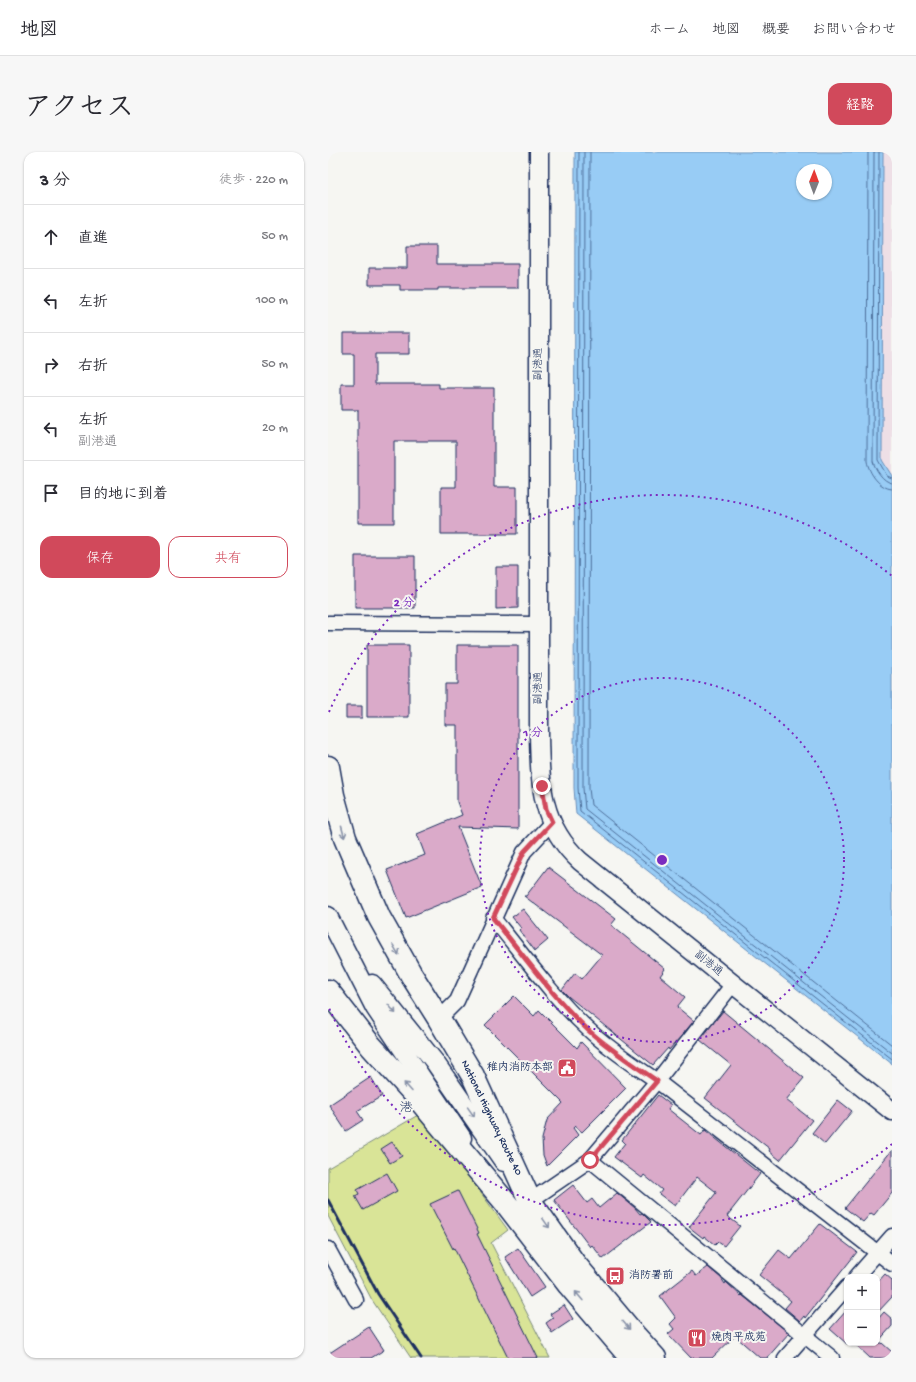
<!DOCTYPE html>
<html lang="ja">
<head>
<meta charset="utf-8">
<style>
  :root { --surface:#fff; --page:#f7f7f7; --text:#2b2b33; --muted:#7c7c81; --line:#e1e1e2; --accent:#d1495b }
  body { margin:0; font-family:"Gochi Hand","Klee One",sans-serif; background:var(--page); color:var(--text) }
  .controls { position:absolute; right:12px; bottom:12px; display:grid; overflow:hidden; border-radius:8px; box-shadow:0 1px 3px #0004 }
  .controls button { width:36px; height:36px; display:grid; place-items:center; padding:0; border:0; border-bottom:1px solid var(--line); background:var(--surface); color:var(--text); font:20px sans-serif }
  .compass { position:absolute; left:468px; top:12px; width:36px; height:36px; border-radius:50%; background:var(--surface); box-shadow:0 1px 3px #0004; rotate:1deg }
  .stop { position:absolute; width:12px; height:12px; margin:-9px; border:3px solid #d1495b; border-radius:50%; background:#fff }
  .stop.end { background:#d1495b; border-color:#fff; box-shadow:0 1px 4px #0008 }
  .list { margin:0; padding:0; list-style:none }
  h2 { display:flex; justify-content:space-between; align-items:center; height:52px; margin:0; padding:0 16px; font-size:17px }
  h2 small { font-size:13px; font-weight:400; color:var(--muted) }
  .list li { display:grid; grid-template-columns:26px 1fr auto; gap:12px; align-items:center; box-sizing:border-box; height:64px; padding:0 16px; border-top:1px solid var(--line) }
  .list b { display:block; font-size:15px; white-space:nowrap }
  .list p { margin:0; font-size:13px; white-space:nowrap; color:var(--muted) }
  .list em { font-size:13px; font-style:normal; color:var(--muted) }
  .actions { display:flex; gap:8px; padding:12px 16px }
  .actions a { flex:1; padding:9px 0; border:1px solid var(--accent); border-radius:12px; text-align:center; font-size:14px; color:var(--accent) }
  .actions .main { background:var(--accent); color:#fff }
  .icon { flex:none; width:22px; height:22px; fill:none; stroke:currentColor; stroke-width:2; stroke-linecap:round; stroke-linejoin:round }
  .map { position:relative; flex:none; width:564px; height:1206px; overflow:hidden; border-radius:12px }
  header { display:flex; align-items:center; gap:24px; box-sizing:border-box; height:56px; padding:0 20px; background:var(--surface); border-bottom:1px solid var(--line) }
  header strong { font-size:19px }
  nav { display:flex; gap:22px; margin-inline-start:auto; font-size:14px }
  .intro { display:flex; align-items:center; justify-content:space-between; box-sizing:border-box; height:96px; padding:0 24px }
  h1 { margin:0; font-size:28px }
  .button { padding:10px 18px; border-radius:12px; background:var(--accent); color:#fff; font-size:14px; font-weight:700 }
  main { display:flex; gap:24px; padding:0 24px }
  aside { flex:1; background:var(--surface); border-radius:12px; box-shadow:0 1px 3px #0004 }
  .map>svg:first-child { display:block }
  .built { fill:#eedfe6 }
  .green { fill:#d9e497; stroke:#7a8a7a }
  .water { fill:#98ccf5; stroke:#668db9; fill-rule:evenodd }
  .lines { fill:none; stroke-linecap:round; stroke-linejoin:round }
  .shore { stroke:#4d6e9a; stroke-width:1 }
  .building { fill:#daaac9; stroke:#1b2f5e }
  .minor-casing { stroke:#1b2f5e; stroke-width:17 }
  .tertiary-casing { stroke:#1b2f5e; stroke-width:21 }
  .trunk-casing { stroke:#1b2f5e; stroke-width:25 }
  .minor { stroke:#f6f6f2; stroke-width:14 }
  .tertiary { stroke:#f6f6f2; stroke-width:18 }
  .trunk { stroke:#f6f6f2; stroke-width:22 }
  .rail { stroke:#1b2f5e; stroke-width:3 }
  .oneway { stroke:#8892a8 }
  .route { stroke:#d1495b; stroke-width:5 }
  .ring { fill:none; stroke:#7b2cbf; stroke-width:2; stroke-dasharray:2 4 }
  .labels { text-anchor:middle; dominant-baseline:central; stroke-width:4; stroke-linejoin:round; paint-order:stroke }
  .street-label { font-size:11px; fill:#1b2f5e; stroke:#f6f6f2 }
  .poi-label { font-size:11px; font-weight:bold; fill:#1b2f5e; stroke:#f6f6f2; text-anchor:start }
  .quarter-label { font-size:13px; fill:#1b2f5e; stroke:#f6f6f2 }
  .centre { fill:#7b2cbf; stroke:#f6f6f2; stroke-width:2 }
  .ring-label { font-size:12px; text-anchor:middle; font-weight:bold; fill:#7b2cbf; stroke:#f6f6f2; stroke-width:4; stroke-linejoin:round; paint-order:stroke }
</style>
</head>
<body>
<header>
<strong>地図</strong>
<nav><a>ホーム</a><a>地図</a><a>概要</a><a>お問い合わせ</a></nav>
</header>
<div class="intro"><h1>アクセス</h1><a class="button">経路</a></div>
<main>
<aside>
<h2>3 分<small>徒歩 · 220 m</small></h2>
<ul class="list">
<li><svg class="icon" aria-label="ahead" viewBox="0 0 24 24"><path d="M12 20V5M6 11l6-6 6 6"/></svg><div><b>直進</b></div><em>50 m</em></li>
<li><svg class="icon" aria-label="left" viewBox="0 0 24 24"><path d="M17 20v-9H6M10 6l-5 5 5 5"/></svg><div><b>左折</b></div><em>100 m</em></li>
<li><svg class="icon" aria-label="right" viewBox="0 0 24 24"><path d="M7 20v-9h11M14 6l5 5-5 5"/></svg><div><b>右折</b></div><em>50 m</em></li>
<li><svg class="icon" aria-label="left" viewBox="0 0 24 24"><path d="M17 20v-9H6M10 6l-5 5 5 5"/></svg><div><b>左折</b><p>副港通</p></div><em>20 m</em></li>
<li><svg class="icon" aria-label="arrive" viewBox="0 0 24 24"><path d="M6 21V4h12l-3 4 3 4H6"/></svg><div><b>目的地に到着</b></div></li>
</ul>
<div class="actions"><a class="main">保存</a><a>共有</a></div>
</aside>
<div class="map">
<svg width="564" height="1206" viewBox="0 0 564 1206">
  <rect width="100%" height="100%" fill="#f6f6f2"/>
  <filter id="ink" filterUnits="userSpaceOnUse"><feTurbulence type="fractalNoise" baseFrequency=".025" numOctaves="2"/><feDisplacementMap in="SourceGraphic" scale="8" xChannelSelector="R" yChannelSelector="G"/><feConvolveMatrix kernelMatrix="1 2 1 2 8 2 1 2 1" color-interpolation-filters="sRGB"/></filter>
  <g filter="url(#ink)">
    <path class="built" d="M555,0H564V324L554,308Z"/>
    <path class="green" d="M90,963L129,1008L180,1078L163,1091L222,1206H83L44,1148L0,1064V1016Z"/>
    <path class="water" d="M247,0H555L554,308L564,324V912L248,662L246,636ZM474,18H498V42H474Z"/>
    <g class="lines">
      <path class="shore" d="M251,0L250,636L252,659L564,907
        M256,0L255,636L257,657L564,901
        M262,0L261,636L263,653L564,893
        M540,0L539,309C541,321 551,336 564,337
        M546,0L545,309C547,317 555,330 564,331
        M551,0L550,308L559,324L564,326"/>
    </g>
    <path class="building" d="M79,94H109V112H190V136H110V138H72V133H41V116H79Z
      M15,181H81V202H47V232H111V236H166V335H189V382H113V335H128V289H66V371H30V258H13V232H26V202H15Z
      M27,404H87V456H27Z
      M168,415H190V456L168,457Z
      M39,493H81V565H39Z
      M129,493H190V677L130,675L154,735L78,766L59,718L97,703L89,682L134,663L129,650V573H117V532H129Z
      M18,554H34V566H18Z
      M220,715L288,767L283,773L337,817L332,824L357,845L349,855L366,869L341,898L340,896L325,913L241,845L234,838L247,821L254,827L274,803L196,744H198Z
      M195,757L220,788L207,799L191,778L193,776L184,765Z
      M186,844L206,864L211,858L249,896L253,890L298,936L254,980L247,974L245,976L250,983L219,1014L215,1003L214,987L219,968L235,951L157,873Z
      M395,859L476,926L458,948L484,968L452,1008L441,999L442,997L377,946L403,913L372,888Z
      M43,925L54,944L29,959L35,968L18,979L1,953Z
      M330,943L343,953L340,957L373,983L377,978L432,1022L399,1064L412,1074L396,1094L390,1090L387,1093L376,1084L375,1086L361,1075L388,1041L387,1039L369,1025L347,1054L331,1042L334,1038L316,1023L314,1026L286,1005L297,991L294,988Z
      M510,948L524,959L497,992L484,981Z
      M64,990L74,1004L62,1011L53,997Z
      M564,998V1041L546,1063L543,1061L535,1070L517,1056Z
      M59,1021L69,1039L35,1058L27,1044L31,1042L29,1038Z
      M245,1033L259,1051L264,1047L271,1056L289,1041L307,1056L312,1062L314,1061L323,1070L275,1107L264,1093L262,1095L226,1048Z
      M130,1039L151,1081L149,1082L210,1206H180L126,1096L125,1097L102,1052Z
      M492,1072L529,1100L477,1166L476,1164L472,1169L457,1156L463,1149L431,1123L451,1098L463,1107Z
      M190,1096L217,1135L202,1145L177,1105Z
      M380,1115L393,1126L397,1132L398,1130L413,1144L414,1143L461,1181L439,1206H432L407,1184L384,1206H363L340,1182L346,1177L342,1172L348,1166L332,1144L364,1119L368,1124Z
      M557,1122L564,1128V1145L549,1161V1131Z
      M236,1153L245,1167L224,1181L218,1171L225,1166L222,1162Z
      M519,1158V1192L502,1177Z
      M556,1160L564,1167V1174L549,1191V1168Z
      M41,1175L56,1198L43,1206H0V1202Z
      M526,1191H554L564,1200V1206H542Z"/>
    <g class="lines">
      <g class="minor-casing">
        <path id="minor" d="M0,471L212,472
          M165,766C196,804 225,845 261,878C281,897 306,913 329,929L564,1112
          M111,867L129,849L196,700L224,670
          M262,1008L504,1206
          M202,1049L262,1008L329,929L405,832
          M0,1097L28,1148
          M528,1125L564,1084
          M457,1206L519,1135"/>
      </g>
      <g class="tertiary-casing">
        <path id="tertiary" d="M211,0V583C212,633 213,673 252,709L405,832L564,959
          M0,764L47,856L134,986
          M44,832L106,909L176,1010"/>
      </g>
      <g class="trunk-casing">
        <path id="trunk" d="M0,615L5,643L17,686L51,765L84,824L111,867L145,924L202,1049L246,1111L308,1185L327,1206
          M0,839L43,894L83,938L177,1050L241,1133L303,1206"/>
      </g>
      <use href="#minor" class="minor"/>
      <use href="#tertiary" class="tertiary"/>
      <use href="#trunk" class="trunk"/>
      <path class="rail" d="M0,1048L50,1142L93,1206"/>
    </g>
    <defs><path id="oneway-shaft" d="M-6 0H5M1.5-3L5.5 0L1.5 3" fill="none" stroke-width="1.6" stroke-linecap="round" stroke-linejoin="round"/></defs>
    <g class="oneway">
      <use href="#oneway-shaft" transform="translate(15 680) rotate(75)"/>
      <use href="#oneway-shaft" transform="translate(68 798) rotate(60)"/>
      <use href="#oneway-shaft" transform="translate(64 857) rotate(50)"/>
      <use href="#oneway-shaft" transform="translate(80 935) rotate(-132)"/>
      <use href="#oneway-shaft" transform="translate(143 960) rotate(55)"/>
      <use href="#oneway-shaft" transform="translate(218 1071) rotate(55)"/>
      <use href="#oneway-shaft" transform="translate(251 1144) rotate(-130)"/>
      <use href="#oneway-shaft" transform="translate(298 1173) rotate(50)"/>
    </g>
  </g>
  <g class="lines" filter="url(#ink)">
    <path class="route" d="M214,634L218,657L224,670L196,700L165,766C196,804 225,845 260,878C281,897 306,913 329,929L262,1008"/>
  </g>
  <g class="ring">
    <circle cx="334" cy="708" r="182"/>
    <path d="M564 992A365 365 0 0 1 1 856M1 560A365 365 0 0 1 564 424"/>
  </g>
  <defs>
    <g id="civic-square" transform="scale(1)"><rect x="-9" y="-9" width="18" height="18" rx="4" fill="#d1495b" stroke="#f6f6f2"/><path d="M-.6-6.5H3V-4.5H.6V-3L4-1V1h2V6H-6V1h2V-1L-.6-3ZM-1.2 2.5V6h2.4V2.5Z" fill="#fff"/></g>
    <g id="bus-square" transform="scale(1)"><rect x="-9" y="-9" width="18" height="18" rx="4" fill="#d1495b" stroke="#f6f6f2"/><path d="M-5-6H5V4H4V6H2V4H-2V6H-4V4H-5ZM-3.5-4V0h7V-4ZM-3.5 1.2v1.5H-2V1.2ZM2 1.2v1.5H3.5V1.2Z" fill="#fff"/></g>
    <g id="restaurant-square" transform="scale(1)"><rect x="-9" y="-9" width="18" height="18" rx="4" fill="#d1495b" stroke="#f6f6f2"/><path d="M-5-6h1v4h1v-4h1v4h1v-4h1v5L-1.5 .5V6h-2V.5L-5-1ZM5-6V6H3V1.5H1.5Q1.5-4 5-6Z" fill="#fff"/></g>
  </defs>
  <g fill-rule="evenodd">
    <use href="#civic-square" x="239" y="916"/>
    <use href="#bus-square" x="287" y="1124"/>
    <use href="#restaurant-square" x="369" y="1186"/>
  </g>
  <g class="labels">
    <g class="street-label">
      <text transform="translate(211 212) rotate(-90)">副港通</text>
      <text transform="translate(211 536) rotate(-90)">副港通</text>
      <text transform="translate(380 812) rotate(39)">副港通</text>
      <text transform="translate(163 966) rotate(64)">National Highway Route 40</text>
    </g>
    <g class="poi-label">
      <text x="225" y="916" text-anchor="end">稚内消防本部</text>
      <text x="301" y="1124">消防署前</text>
      <text x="383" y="1186">焼肉平成苑</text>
    </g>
    <g class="quarter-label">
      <text x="78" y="956">港</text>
    </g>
  </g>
  <circle cx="334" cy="708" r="6" class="centre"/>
  <g class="ring-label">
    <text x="76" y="454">2 分</text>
    <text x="205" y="584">1 分</text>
  </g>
</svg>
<div class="controls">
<button>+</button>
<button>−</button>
</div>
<svg class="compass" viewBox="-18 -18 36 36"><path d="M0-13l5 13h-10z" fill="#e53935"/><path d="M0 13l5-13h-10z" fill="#7c7c81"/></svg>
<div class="stop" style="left:262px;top:1008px"></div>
<div class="stop end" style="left:214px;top:634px"></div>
</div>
</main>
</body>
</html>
